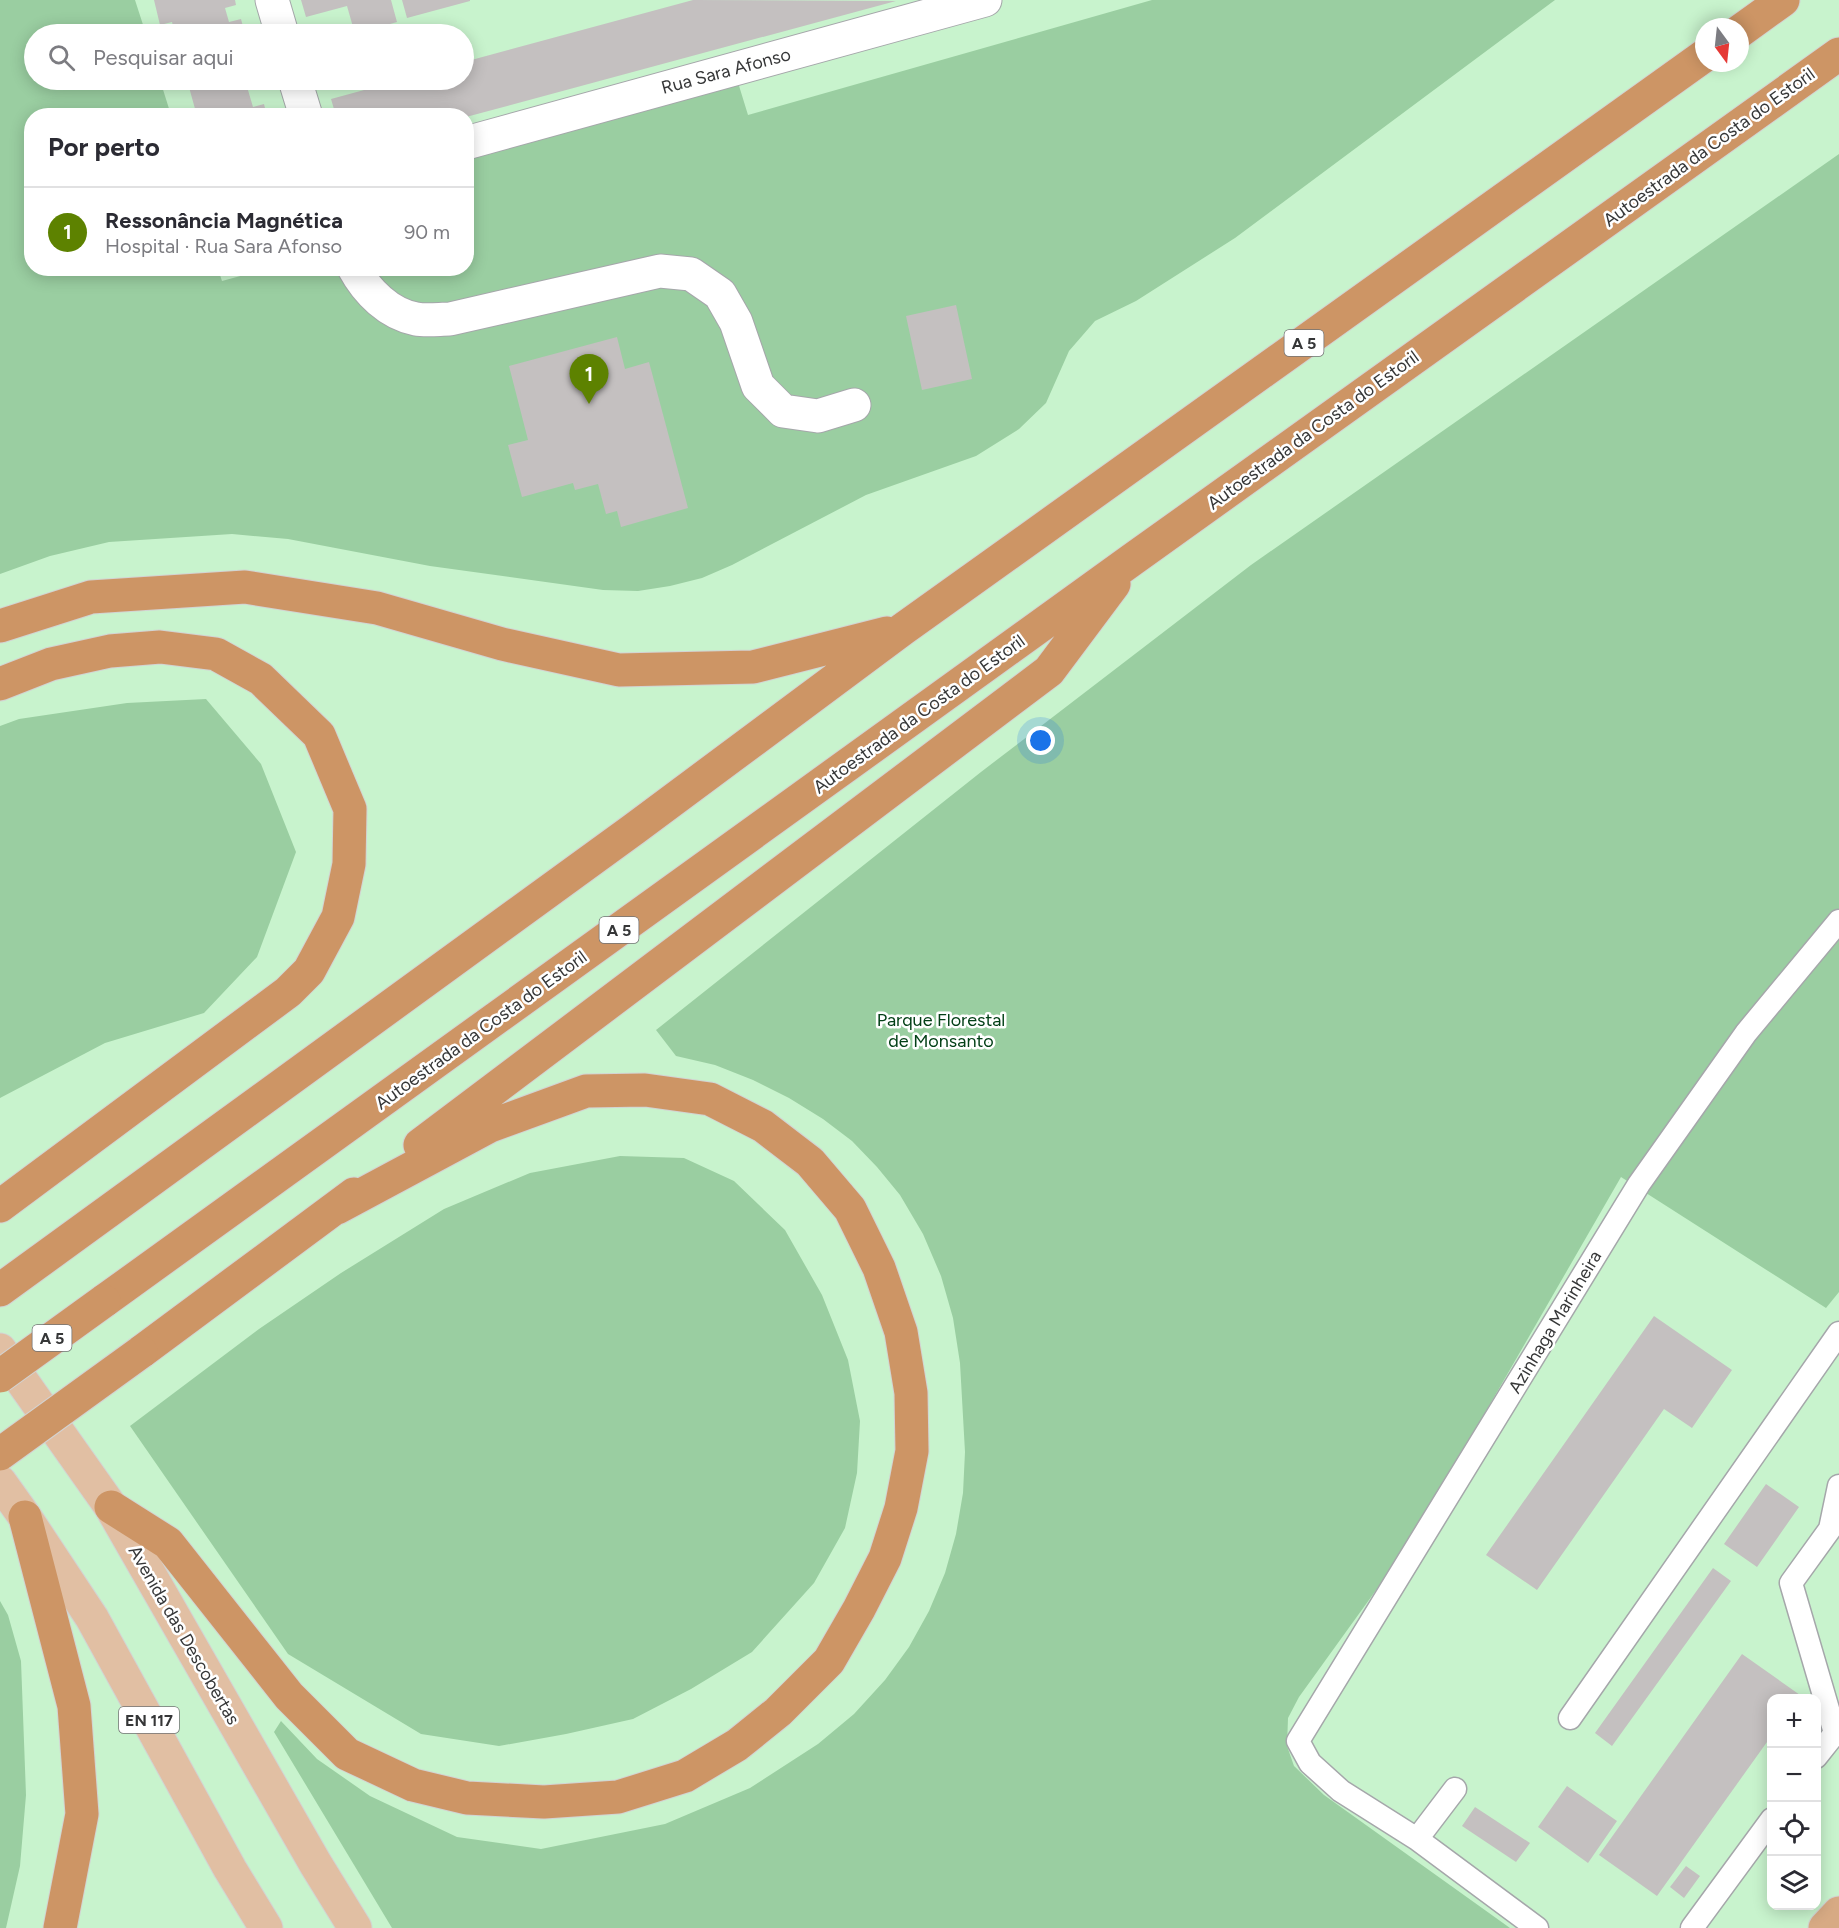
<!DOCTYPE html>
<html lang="pt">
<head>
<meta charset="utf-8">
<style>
  :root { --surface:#fff; --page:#f2f2f3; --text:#2b2b33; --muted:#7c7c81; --line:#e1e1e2; --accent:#5d8200 }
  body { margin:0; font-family:Figtree,sans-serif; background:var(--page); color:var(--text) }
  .controls { position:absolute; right:18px; bottom:18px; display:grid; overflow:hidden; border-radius:12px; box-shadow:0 3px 15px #0003 }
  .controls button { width:54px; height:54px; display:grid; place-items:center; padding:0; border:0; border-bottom:2px solid var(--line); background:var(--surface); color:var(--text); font:30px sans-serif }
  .compass { position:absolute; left:1695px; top:18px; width:54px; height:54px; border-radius:50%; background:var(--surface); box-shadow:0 3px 15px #0003; rotate:165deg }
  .you { position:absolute; left:1041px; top:741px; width:21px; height:21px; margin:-15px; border:4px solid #fff; border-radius:50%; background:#1a73e8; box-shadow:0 0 0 9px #1a73e833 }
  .badge { display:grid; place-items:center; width:39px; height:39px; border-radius:50%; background:var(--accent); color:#fff; font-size:20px; font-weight:700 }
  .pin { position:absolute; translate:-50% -50px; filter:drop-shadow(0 2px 3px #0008) }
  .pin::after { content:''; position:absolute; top:32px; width:21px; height:18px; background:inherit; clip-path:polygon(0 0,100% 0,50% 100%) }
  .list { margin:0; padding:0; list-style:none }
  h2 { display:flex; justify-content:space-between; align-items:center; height:78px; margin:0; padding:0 24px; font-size:26px }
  h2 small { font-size:20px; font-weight:400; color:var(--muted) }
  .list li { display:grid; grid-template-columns:39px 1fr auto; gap:18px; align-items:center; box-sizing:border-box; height:90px; padding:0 24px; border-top:2px solid var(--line) }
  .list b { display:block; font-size:22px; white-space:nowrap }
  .list p { margin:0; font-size:20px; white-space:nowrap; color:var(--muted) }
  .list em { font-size:20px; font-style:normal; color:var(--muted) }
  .icon { flex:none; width:33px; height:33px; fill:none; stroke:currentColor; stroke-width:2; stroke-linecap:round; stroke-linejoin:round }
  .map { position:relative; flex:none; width:1839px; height:1928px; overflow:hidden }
  .search { position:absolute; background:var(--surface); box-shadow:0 3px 15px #0003; left:24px; top:24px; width:450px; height:66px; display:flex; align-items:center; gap:15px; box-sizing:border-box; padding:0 21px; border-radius:33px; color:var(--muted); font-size:22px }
  .panel { position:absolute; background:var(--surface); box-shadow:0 3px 15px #0003; left:24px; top:108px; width:450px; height:168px; border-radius:24px }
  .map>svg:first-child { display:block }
  .green { fill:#c8f3cd; fill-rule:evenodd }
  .forest { fill:#9acea1 }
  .building { fill:#c4c0c0 }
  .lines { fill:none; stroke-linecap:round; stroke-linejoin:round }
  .service-casing { stroke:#a5a7aa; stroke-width:25 }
  .minor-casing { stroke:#a5a7aa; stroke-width:35 }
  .primary-casing { stroke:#d3d3d3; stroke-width:35 }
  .trunk-casing { stroke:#d3d3d3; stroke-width:35 }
  .motorway-casing { stroke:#d3d3d3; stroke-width:35 }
  .service { stroke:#fff; stroke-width:22 }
  .minor { stroke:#fff; stroke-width:33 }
  .primary { stroke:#e1bfa3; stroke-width:33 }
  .trunk { stroke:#d7aa84; stroke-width:33 }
  .motorway { stroke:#cd9565; stroke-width:33 }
  .motorway-bridge-casing { stroke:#d3d3d3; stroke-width:35; stroke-linecap:butt }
  .motorway-bridge { stroke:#cd9565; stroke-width:33 }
  .labels { text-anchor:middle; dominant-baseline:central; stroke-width:5; stroke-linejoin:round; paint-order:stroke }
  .shield { fill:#fff; stroke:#727374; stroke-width:1.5 }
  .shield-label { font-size:16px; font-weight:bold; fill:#363738 }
  .street-label { font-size:18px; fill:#363738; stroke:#fff }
  .park-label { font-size:18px; fill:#034017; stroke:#fff }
</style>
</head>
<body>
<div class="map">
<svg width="1839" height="1928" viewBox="0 0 1839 1928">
  <rect width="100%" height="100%" fill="#f6f8fb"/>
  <path class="green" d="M0,0H1839V1928H0ZM1704,27H1740V63H1704ZM34,34H464V80H34ZM32,116H466V268H32ZM1772,1698H1816V1906H1772Z"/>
  <path class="forest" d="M0,0H135L146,34H34V80H160L171,115L32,116V268L218,269L222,281L266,269L466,268L467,150L736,76L748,115L1152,0H1555L1235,238L1136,301L1095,321L1069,351L1046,403L1019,429L976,456L866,495L732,565L702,578L670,586L638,591L603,590L430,566L288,539L232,534L109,542L50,556L0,574Z
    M1839,154V1292L1826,1308L1621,1177L1410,1543L1299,1697L1288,1718L1287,1746L1294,1766L1324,1795L1510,1928H392L274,1732L281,1721L317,1759L370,1796L457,1837L541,1849L665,1824L750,1788L818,1744L854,1714L885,1680L909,1647L929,1611L945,1573L956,1534L963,1493L965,1452L960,1363L953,1318L941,1276L923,1234L900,1195L877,1167L852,1141L823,1119L789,1098L753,1080L715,1065L676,1056L656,1030L981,772L1251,565Z
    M206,699L261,764L296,852L257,957L204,1013L105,1043L0,1098V726L19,719L127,703Z
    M620,1156L684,1158L734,1181L785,1230L822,1295L848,1360L860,1421L857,1473L845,1528L814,1583L752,1652L691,1689L633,1719L566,1734L499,1746L421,1734L288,1654L130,1426L259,1329L341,1273L444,1209L530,1173Z
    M0,1601L8,1615L21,1661L26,1795L20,1866L6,1928H0Z"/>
  <path class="building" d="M154,0H235L236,5L225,8L229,22L241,19L245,34H175L172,22L160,25Z
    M301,0H391L397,22L355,34L347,6L306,17Z
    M402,0H470V1L407,18Z
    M693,0L896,1L466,117V116H336L331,99L401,80H464V62Z
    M187,80H245L253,107L264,104L267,116H197Z
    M956,305L972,379L922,390L906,316Z
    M617,337L625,369L649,362L688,508L621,527L617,511L606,514L598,484L575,490L573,483L522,497L508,445L528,440L509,366Z
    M1654,1316L1732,1370L1692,1428L1664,1409L1537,1590L1486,1555Z
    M1766,1484L1799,1507L1757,1567L1724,1544Z
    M1713,1568L1731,1581L1612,1746L1595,1733Z
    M1742,1654L1800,1695L1798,1698H1772V1735L1657,1896L1599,1855Z
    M1567,1786L1617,1821L1588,1863L1538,1827Z
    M1475,1807L1530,1843L1516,1862L1462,1826Z
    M1686,1866L1700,1876L1684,1898L1670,1887Z"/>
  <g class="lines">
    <g class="service-casing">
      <path id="service" d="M1570,1718L1839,1333
        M1816,1757L1835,1733L1791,1583L1830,1529L1839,1486
        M1455,1789L1417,1839L1341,1791L1310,1763L1298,1741L1639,1184L1746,1033L1839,921
        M1417,1839L1537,1928
        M1692,1928L1772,1819"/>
    </g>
    <g class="minor-casing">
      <path id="minor" d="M272,0L282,34
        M295,80L306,116
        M466,143L985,0
        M354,268C367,292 389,314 416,319C427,321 440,319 450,319L660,271L691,274L720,294L736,322L758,386L783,411L818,416L854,405"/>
    </g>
    <g class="primary-casing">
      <path id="primary" d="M0,1350L111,1507L315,1863L355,1928
        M0,1482L25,1517L92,1618L230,1869L266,1928"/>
    </g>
    <g class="trunk-casing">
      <path id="trunk" d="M1825,1928L1839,1913"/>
    </g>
    <g class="motorway-casing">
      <path id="motorway" d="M1740,31L1783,0
        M0,626L91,597L245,587L377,608L502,644L619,670L753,667L887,633
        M0,684L51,664L110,651L160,647L216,654L261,679L319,735L350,809L349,864L338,917L309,971L288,992L0,1206
        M420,1145L1049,671L1114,584
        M0,1290L634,829L903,629L1704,56
        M104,1301L1133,559L1839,54
        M141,1352L354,1194
        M111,1507L168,1543L289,1696L347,1754L413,1785L467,1798L544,1802L618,1797L685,1776L737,1745L778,1712L829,1661L859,1609L885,1558L901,1508L912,1451L911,1393L901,1332L879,1268L850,1209L810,1162L763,1126L710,1099L645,1090L586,1091L490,1126L337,1208
        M25,1517L74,1706L82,1814L60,1928"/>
    </g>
    <use href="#service" class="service"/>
    <use href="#minor" class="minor"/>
    <use href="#primary" class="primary"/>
    <use href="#trunk" class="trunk"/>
    <use href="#motorway" class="motorway"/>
    <g class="motorway-bridge-casing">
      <path id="motorway-bridge" d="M0,1376L104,1301
        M0,1454L141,1352"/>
    </g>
    <use href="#motorway-bridge" class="motorway-bridge"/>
  </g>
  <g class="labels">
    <g class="shield">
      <rect x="1284.5" y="330" width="39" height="26" rx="4.5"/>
      <rect x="599.5" y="917" width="39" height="26" rx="4.5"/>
      <rect x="32.5" y="1325" width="39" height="26" rx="4.5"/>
      <rect x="119" y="1707" width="60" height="26" rx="4.5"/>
    </g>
    <g class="shield-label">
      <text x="1304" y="343">A 5</text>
      <text x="619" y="930">A 5</text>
      <text x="52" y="1338">A 5</text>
      <text x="149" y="1720">EN 117</text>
    </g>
    <g class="street-label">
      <text transform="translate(726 71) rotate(-15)">Rua Sara Afonso</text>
      <text transform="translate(1709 147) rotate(-36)">Autoestrada da Costa do Estoril</text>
      <text transform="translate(1313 430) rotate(-36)">Autoestrada da Costa do Estoril</text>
      <text transform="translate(919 714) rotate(-36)">Autoestrada da Costa do Estoril</text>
      <text transform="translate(481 1030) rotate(-36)">Autoestrada da Costa do Estoril</text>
      <text transform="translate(1555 1322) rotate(-59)">Azinhaga Marinheira</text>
      <text transform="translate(184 1635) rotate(60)">Avenida das Descobertas</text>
    </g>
    <g class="park-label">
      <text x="941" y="1020">Parque Florestal<tspan x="941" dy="21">de Monsanto</tspan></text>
    </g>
  </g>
</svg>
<div class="controls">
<button>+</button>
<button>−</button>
<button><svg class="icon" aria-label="locate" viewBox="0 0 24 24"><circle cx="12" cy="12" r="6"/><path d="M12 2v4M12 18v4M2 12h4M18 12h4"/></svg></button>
<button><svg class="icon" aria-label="layers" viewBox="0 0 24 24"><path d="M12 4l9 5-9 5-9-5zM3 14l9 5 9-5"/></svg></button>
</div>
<svg class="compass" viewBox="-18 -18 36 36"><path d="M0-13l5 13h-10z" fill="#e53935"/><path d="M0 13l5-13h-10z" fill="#7c7c81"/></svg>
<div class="you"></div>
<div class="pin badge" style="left:589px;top:404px">1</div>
<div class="search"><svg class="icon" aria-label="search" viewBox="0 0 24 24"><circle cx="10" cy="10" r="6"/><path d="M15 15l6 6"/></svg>Pesquisar aqui</div>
<section class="panel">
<h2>Por perto<small></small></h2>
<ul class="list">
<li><span class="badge">1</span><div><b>Ressonância Magnética</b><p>Hospital · Rua Sara Afonso</p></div><em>90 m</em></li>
</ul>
</section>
</div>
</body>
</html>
